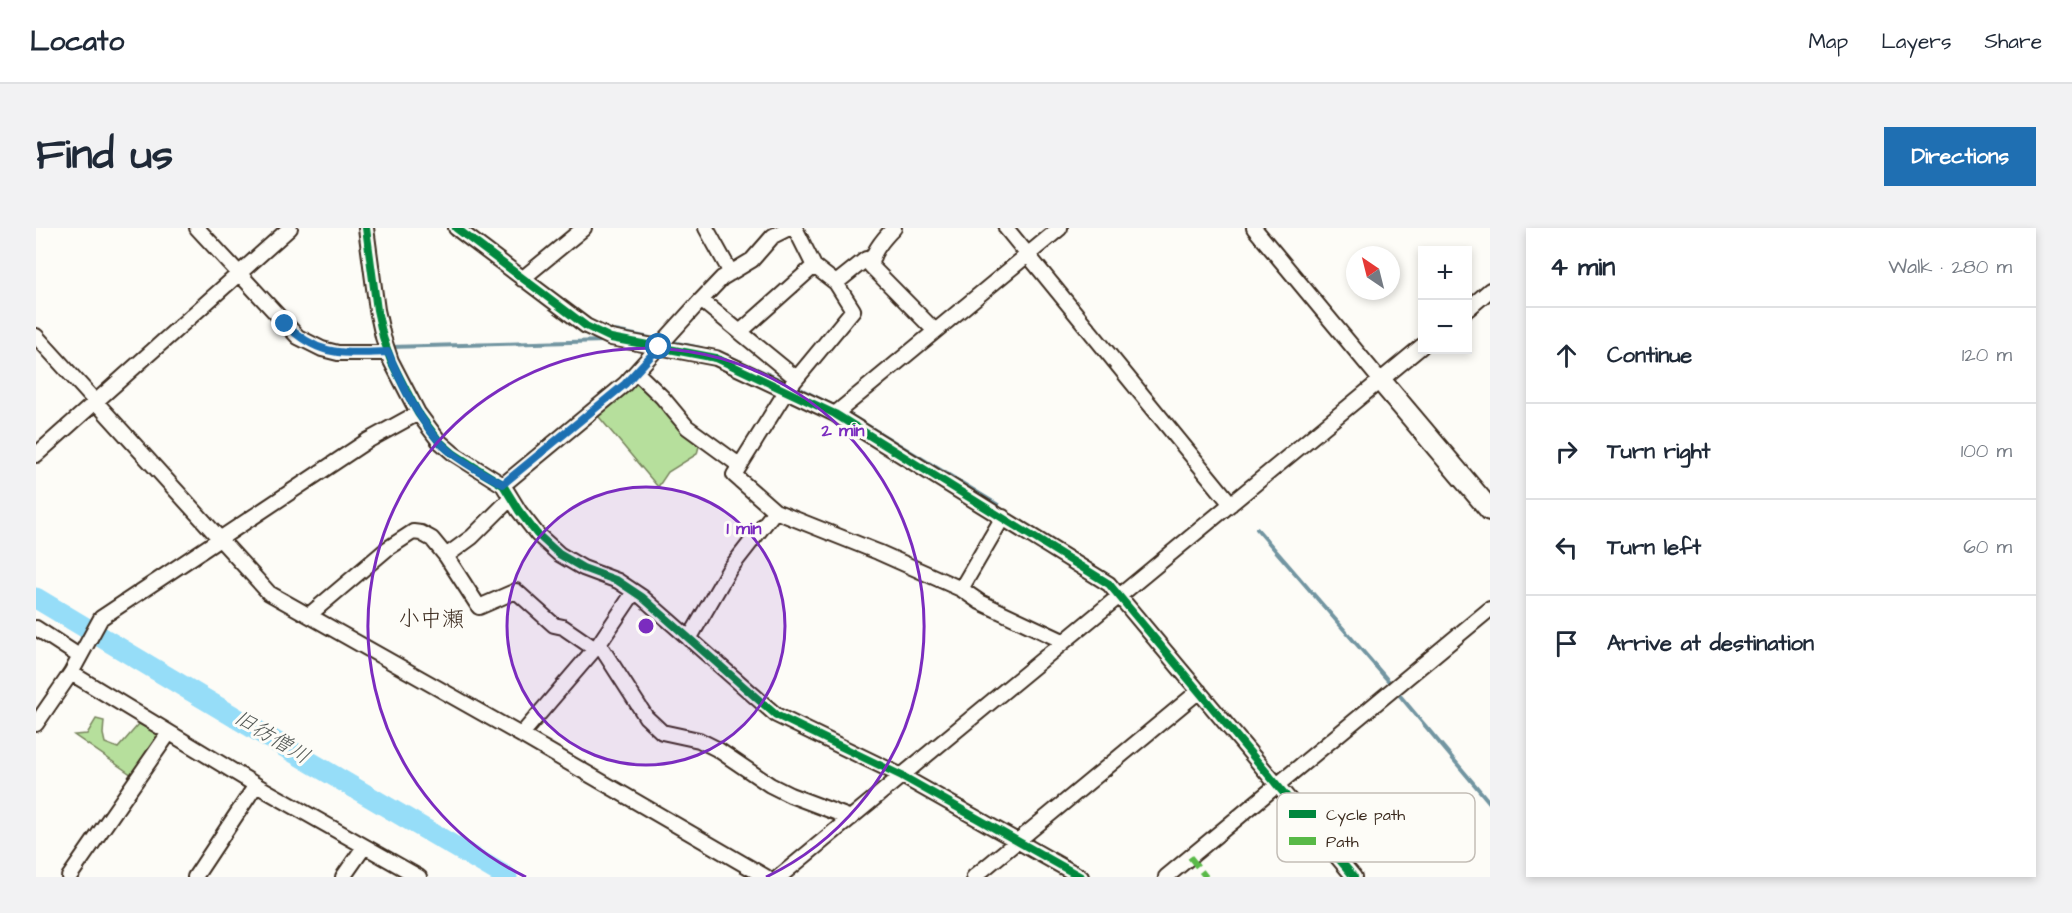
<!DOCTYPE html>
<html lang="en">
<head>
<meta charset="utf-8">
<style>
  :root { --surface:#fff; --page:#f2f2f3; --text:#1f2937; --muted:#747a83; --line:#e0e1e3; --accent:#1f6fb2 }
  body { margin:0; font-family:"Architects Daughter","Klee One",sans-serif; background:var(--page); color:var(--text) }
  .controls { position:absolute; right:18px; top:18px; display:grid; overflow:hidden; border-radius:0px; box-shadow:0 3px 9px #0003 }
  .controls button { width:54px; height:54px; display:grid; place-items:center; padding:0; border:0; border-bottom:2px solid var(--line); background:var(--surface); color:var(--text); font:30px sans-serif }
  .compass { position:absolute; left:1310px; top:18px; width:54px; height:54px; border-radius:50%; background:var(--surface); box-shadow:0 3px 9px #0003; rotate:325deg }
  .stop { position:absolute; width:18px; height:18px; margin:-14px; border:4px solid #1f6fb2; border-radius:50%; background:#fff }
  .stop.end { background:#1f6fb2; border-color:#fff; box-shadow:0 2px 6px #0008 }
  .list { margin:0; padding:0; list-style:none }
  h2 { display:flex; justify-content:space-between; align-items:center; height:78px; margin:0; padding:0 24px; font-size:26px }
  h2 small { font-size:20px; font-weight:400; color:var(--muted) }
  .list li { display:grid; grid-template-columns:39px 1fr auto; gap:18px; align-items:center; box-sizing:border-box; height:96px; padding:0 24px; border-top:2px solid var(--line) }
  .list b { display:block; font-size:22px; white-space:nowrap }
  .list em { font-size:20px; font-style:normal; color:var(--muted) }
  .icon { flex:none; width:33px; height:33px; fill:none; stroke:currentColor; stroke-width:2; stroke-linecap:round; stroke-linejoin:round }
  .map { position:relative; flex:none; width:1454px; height:649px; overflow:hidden; border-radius:0px }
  header { display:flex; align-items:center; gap:36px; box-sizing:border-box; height:84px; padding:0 30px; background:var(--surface); border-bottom:2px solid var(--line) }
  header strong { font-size:28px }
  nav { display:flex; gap:33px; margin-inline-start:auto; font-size:21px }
  .intro { display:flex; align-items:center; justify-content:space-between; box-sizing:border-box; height:144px; padding:0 36px }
  h1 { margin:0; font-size:42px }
  .button { padding:15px 27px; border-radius:0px; background:var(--accent); color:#fff; font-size:21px; font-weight:700 }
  main { display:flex; gap:36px; padding:0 36px }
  aside { flex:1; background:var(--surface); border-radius:0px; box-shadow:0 3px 9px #0003 }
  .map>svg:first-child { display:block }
  .green { fill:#b6df9c; stroke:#78845d; stroke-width:1.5 }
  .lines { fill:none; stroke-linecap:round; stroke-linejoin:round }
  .stream { stroke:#7295a1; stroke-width:4 }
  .river { stroke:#96ddf8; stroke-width:21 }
  .street-casing { stroke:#3b2a1e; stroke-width:18 }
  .secondary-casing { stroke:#3b2a1e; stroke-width:24 }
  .street { stroke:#fdfcf7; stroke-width:14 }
  .secondary { stroke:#fdfcf7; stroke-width:20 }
  .quiet { stroke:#58b947; stroke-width:6; stroke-dasharray:12 6; stroke-linecap:butt }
  .cycleway-casing { stroke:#fdfcf7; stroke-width:11 }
  .cycleway { stroke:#00873e; stroke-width:8 }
  .route { stroke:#1f6fb2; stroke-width:8 }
  .ring { fill:none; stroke:#7b2cbf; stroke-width:3 }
  .labels { text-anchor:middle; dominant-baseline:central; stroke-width:6; stroke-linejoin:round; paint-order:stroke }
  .water-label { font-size:21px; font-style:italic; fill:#525754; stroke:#fdfcf7 }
  .quarter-label { font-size:22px; fill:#3b2a1e; stroke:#fdfcf7 }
  .key { fill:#fdfcf7; stroke:#c3bdb6; stroke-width:1.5 }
  .key-label { font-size:16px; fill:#3b2a1e }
  .centre { fill:#7b2cbf; stroke:#fdfcf7; stroke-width:3 }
  .ring-label { font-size:18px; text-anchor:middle; font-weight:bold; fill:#7b2cbf; stroke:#fdfcf7; stroke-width:6; stroke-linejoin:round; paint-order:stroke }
</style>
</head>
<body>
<header>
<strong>Locato</strong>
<nav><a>Map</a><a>Layers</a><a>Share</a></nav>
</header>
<div class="intro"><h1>Find us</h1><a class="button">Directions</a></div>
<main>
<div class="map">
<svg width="1454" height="649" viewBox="0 0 1454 649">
  <rect width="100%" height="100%" fill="#fdfcf7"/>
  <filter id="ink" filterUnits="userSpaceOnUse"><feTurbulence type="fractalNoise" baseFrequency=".0167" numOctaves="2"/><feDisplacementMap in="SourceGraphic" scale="12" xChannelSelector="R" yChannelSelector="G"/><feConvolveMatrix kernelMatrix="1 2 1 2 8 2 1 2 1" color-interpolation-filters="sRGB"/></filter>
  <g filter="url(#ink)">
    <path class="green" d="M602,147L665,210L661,226L632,244L622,259L558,183Z
      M60,491L68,493L67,506L69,515L82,520L103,496L130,510L99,549L38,507L51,506Z"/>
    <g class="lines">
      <path class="stream" d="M576,106L579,103L624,112
        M631,113L665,120
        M354,119L568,113
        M690,127L751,155
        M758,158L802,180
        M809,184L962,277
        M1221,301L1356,457
        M1360,463L1454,575"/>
      <path class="river" d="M0,370L257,524L471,649"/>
      <g class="street-casing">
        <path id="street" d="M161,0L262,109L286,121L302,125H352
          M330,0L341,82L347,109L355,133L382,185L403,213L418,226L467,257L483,283L501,306L523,326L547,340L582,353L606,369L740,487L866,548L1045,649
          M420,0L550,98L575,110L680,130L799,186L1073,356L1318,649
          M670,0L695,45
          M759,0L778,38
          M858,0C849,9 835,24 835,38L899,103
          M970,0L1195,276
          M1218,0L1345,153
          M486,51L548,0
          M800,55L830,31L835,33
          M665,72L760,150
          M1432,81L1454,62
          M704,104L778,38L800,55L817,82L751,162L698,247L739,283L842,324L925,361L944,374L1027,413
          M0,108L233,365L485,507L730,649
          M600,144L626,169L651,199L703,237
          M799,186L1024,0
          M0,227L254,0
          M467,257L589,156L665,72L686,50L716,32L737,8L753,0
          M410,328L443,379L480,363L518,397L527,399L559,421
          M925,361L967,289
          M273,387L351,321L377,304L385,305L396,311L410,328L436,309L475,270
          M0,400L43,428
          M653,411L693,342L739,283
          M563,416L610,489L626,504L663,512L681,521L734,557L754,567L815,590
          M35,445L220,557L383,649
          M0,496L35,445L65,390L331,213L382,185
          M485,507L563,416L598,364
          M33,649L133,505
          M159,649L220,557
          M307,649L328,619
          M743,649L1386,118
          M938,649L1163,463
          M1130,649L1454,381"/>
      </g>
      <g class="secondary-casing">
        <path id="secondary" d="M1345,153L1454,282"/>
      </g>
      <use href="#street" class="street"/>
      <use href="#secondary" class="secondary"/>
      <path class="quiet" d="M1154,629L1170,649"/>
      <g class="cycleway-casing">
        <path id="cycleway" d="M330,0L341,82L347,109L355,133L382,185L403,213L418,226L467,257L483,283L501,306L523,326L547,340L582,353L606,369L740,487L866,548L1045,649
          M420,0L550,98L575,110L680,130L799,186L1073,356L1318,649"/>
      </g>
      <use href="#cycleway" class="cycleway"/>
    </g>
  </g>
  <g class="lines" filter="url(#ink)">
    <path class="route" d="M249,96C284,130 307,125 352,124C365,155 380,187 402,212C419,231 445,244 467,256L589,156L623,119"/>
  </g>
  <circle cx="610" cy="398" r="139" fill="#7b2cbf" fill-opacity=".12"/>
  <g class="ring">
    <circle cx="610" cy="398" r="139"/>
    <path d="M490 649A278 278 0 1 1 730 649"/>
  </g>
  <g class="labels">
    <g class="water-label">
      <text transform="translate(236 509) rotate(31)">旧彷僧川</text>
    </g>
    <g class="quarter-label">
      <text x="395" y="391">小中瀬</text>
    </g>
  </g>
  <rect x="1241" y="565" width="198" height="69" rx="9" class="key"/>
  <rect x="1253" y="582" width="27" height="8" fill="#00873e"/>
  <rect x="1253" y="609" width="27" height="8" fill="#58b947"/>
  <g class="key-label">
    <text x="1290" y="592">Cycle path</text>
    <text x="1290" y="619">Path</text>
  </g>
  <circle cx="610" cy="398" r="9" class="centre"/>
  <g class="ring-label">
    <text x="807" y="208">2 min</text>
    <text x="708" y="306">1 min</text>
  </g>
</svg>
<div class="controls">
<button>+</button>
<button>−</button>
</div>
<svg class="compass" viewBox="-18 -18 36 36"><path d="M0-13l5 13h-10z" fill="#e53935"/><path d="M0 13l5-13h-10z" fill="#747a83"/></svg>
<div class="stop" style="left:623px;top:119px"></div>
<div class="stop end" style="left:249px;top:96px"></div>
</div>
<aside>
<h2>4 min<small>Walk · 280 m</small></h2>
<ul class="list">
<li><svg class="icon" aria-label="ahead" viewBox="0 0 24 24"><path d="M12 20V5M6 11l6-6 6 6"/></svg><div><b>Continue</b></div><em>120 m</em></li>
<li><svg class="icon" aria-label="right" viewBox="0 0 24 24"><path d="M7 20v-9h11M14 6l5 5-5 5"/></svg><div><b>Turn right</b></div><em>100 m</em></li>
<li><svg class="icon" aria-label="left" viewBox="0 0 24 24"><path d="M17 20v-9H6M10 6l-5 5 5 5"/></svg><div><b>Turn left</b></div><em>60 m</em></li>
<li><svg class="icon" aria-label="arrive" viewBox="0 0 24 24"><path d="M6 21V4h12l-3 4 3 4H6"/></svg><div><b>Arrive at destination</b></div></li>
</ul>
</aside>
</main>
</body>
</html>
